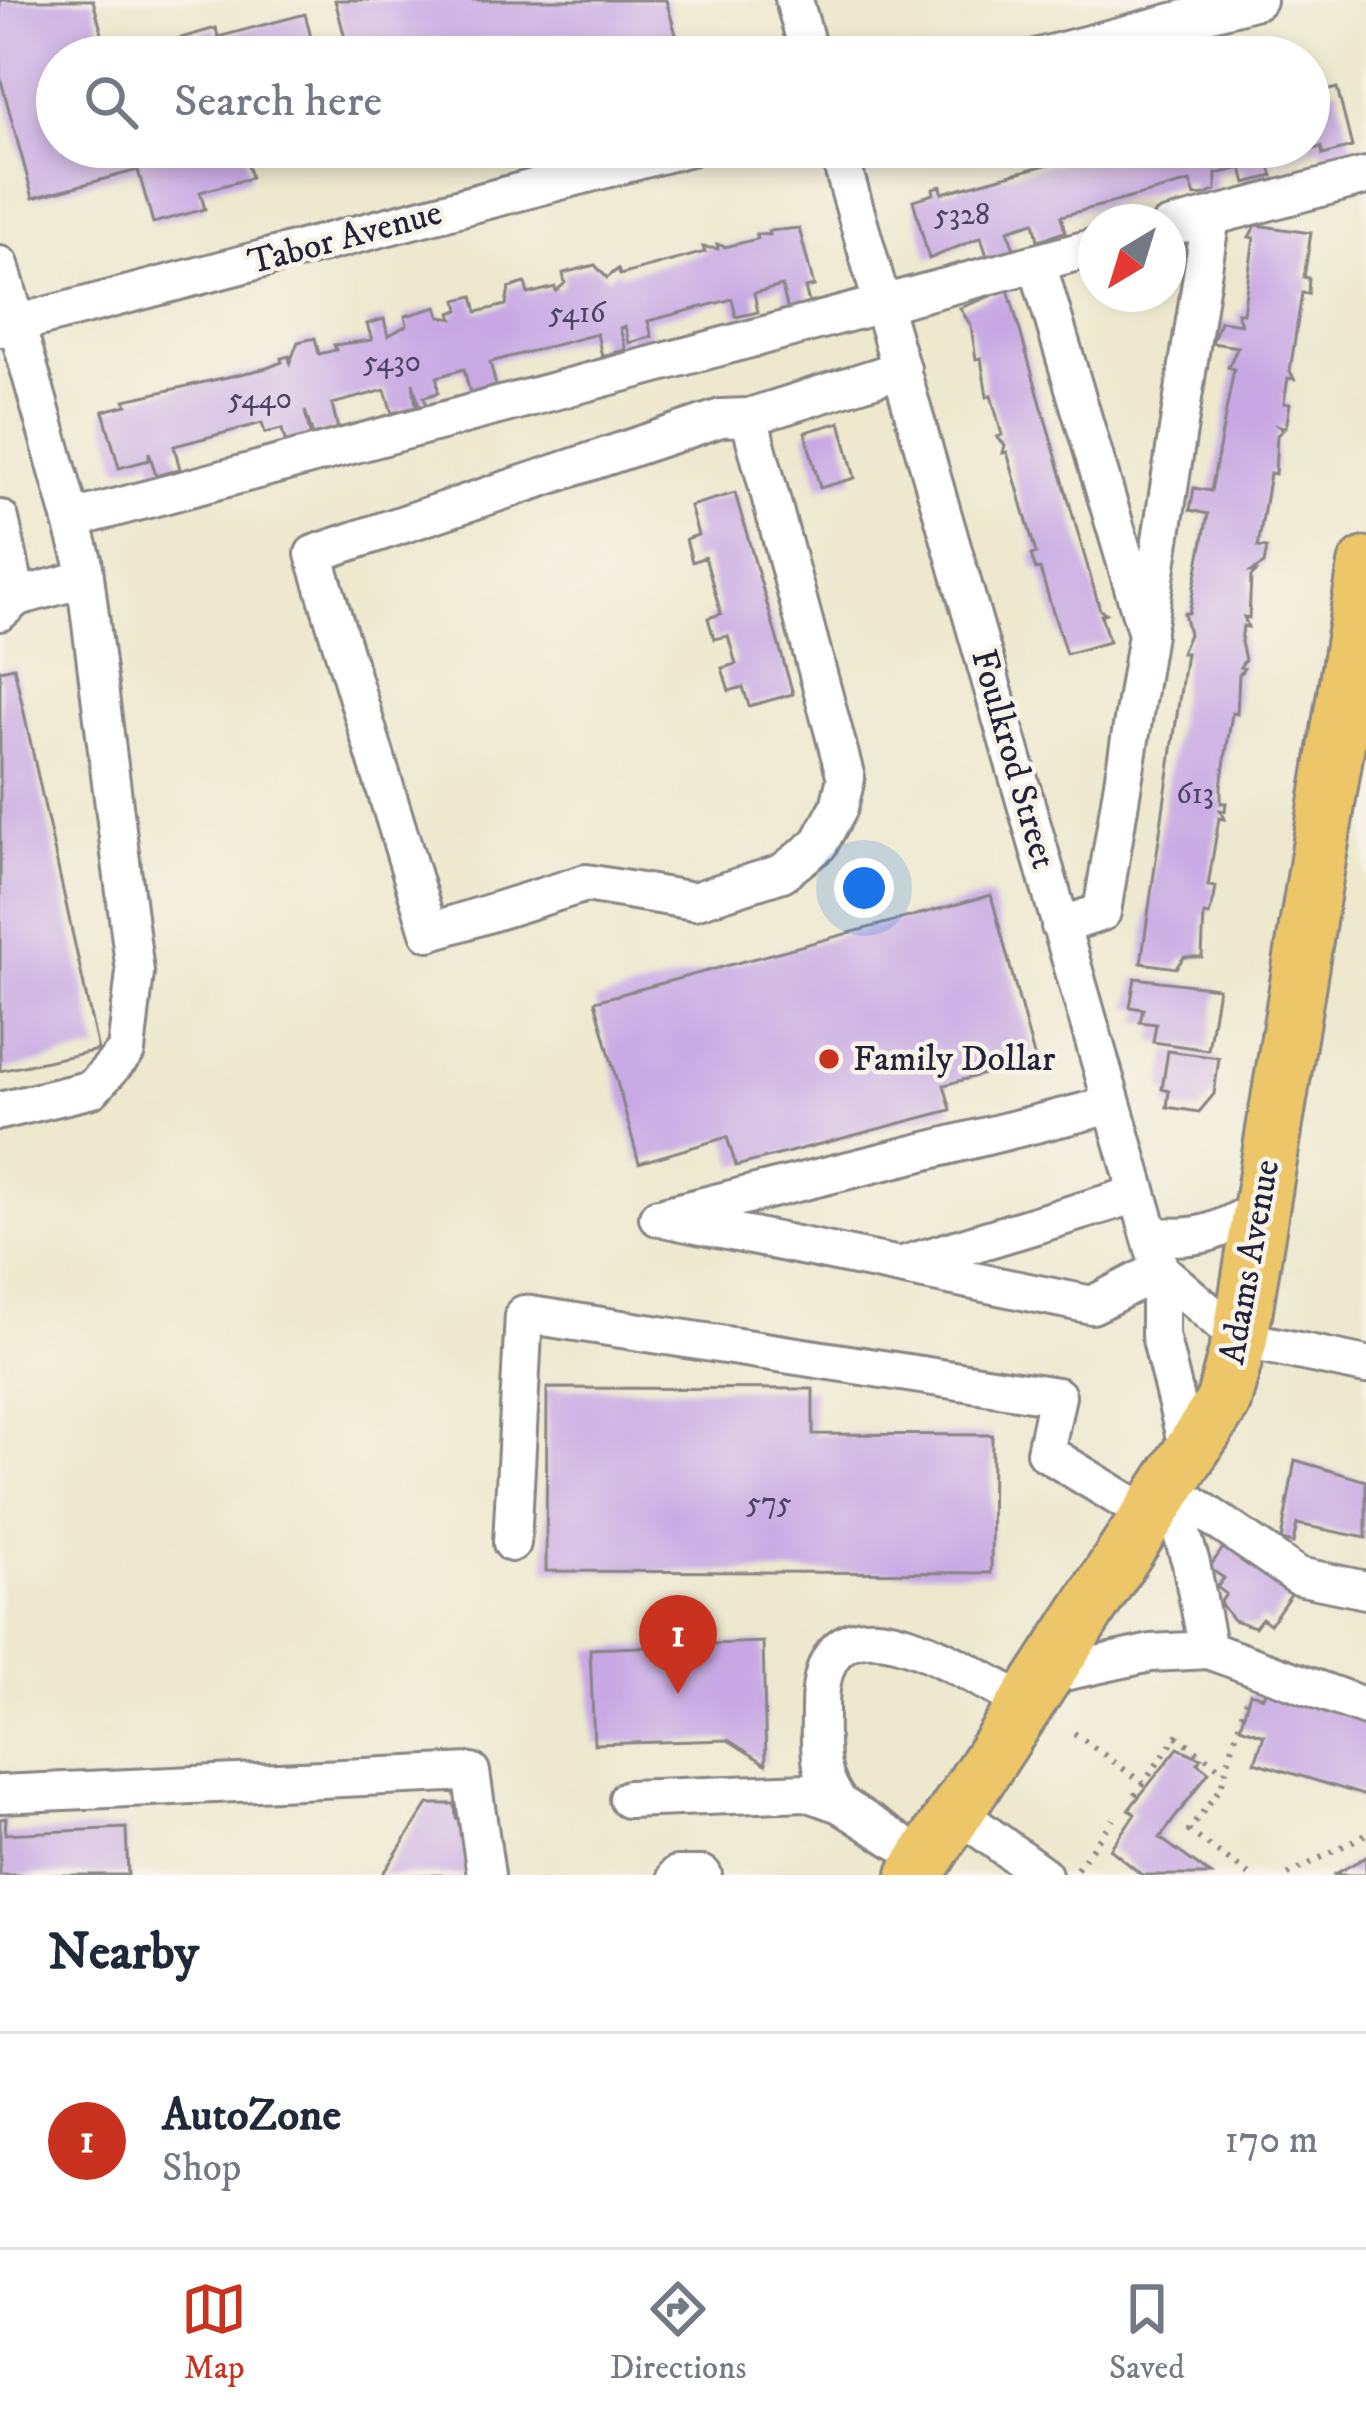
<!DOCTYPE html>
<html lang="en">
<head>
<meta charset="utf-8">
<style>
  :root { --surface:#fff; --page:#f2f2f3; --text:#1f2937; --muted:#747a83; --line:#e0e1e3; --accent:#c8321e }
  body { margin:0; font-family:"IM FELL DW Pica",serif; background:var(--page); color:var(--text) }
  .compass { position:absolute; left:1078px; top:204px; width:108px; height:108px; border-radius:50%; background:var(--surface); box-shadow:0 6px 18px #0003; rotate:218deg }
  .you { position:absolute; left:864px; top:888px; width:42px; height:42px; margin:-30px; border:9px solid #fff; border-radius:50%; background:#1a73e8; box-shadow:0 0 0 18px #1a73e833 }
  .badge { display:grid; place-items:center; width:78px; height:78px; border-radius:50%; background:var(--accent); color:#fff; font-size:39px; font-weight:700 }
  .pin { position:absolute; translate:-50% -99px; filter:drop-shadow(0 3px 6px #0008) }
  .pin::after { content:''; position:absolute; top:63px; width:42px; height:36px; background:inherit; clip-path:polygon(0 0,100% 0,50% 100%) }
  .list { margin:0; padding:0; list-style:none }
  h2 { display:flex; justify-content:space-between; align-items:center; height:156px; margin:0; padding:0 48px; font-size:51px }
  h2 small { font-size:39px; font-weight:400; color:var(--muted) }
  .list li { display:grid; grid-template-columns:78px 1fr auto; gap:36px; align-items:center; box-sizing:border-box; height:216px; padding:0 48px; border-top:3px solid var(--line) }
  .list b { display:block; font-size:45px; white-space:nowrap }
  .list p { margin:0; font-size:39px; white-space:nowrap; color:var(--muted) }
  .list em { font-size:39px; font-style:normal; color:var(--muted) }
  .icon { flex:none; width:66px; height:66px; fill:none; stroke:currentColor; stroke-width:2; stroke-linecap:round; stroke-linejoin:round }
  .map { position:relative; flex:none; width:1366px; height:1875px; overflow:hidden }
  .search { position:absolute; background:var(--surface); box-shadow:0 6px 18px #0003; left:36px; right:36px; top:36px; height:132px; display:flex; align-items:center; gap:30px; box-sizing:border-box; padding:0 42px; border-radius:66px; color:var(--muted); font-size:45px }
  .sheet { height:372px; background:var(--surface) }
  nav { display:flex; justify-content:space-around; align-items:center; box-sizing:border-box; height:168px; border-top:3px solid var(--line); background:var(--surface); font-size:33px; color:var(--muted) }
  nav a { display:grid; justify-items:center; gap:6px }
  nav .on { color:var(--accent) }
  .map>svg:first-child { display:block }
  .building { fill:#c7a8e4 }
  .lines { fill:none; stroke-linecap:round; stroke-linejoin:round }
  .minor-casing { stroke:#888584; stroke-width:42 }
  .highway-casing { stroke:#888584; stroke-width:60 }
  .path { stroke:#888584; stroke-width:6; stroke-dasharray:3 9; stroke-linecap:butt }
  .minor { stroke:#fff; stroke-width:36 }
  .highway { stroke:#ecc669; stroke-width:54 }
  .poi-dot { fill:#c8321e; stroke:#f7f3e8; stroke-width:4.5 }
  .labels { text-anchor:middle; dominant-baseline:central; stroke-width:9; stroke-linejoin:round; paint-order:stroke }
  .number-label { font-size:30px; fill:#4b4465 }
  .street-label { font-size:36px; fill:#22223b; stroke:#f7f3e8 }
  .poi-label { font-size:36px; fill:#22223b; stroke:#f7f3e8; text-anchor:start }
</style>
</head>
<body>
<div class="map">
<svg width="1366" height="1875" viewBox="0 0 1366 1875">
  <rect width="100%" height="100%" fill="#f7f3e8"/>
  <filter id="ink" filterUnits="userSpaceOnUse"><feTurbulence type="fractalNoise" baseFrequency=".00833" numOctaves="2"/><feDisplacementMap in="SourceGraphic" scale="24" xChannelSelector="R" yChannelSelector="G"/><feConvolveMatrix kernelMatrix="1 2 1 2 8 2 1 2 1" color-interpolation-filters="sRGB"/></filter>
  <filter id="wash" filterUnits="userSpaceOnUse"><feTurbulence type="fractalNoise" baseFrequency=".004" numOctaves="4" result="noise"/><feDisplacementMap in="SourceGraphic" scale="48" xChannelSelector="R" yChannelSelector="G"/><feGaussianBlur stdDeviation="2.7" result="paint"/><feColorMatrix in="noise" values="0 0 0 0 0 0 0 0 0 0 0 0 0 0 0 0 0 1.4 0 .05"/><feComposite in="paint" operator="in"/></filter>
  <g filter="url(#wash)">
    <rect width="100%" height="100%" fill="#ede8ce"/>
    <g id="blocks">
      <path class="building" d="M0,0H93L108,57H57V147H243L251,178L200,192L205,209L153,223L138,170L33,198L0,77Z
        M335,0H666L677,38L647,46L651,57H350Z
        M305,14L316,57H115L216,28L218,37Z
        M1337,88L1352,147L1323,155L1321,147L1268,161L1273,176L1246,183L1242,168L1216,174V190L1205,195L1195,196L1190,182L1061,216L1065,232L1038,240L1034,222L1008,230L1016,256L989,263L981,237L929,259L913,200L934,194L933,188L941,186L942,193L1112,147H1309V95Z
        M1256,225L1311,233L1304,277L1309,278L1308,294L1302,293L1290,371L1294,379L1288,378L1284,403L1290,404L1286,427L1278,426L1283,430L1277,435L1275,474L1270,473L1258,547L1267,548L1264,564L1251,572H1256L1251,577L1249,618L1244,617L1248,627L1243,626L1241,642L1245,660L1240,667L1244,668L1239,675L1237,714L1232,713L1221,786V803H1226L1225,811L1220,810L1224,819L1219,818L1208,886L1216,887L1214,899L1209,915L1204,914L1202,957H1184L1176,968L1141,963L1186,653H1181L1189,634L1184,613H1189L1208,514L1190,510L1194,488L1211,491L1234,369L1228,367L1238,347L1212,343L1220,321L1241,324L1237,313H1243L1254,238L1249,237Z
        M799,228L814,286L805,288L811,309L789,315L782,286L754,293L758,312L736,317L732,299L648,321L652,337L629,343L625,326L620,328L626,350L602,356L597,334L490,362L496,386L470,393L464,369L437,377L438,393L424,397L427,408L420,410L413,383L416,407L392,413L385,390L332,404L338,429L313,435L305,411L311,438L286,444L282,429L265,433L262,423L174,446L180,469L156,476L149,452V460L119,468L103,411L127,405L125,400L267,368L282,362L281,358L289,356L290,362L298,342L315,338L319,354L336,350L334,345L372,340L367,324L384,319L388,336L407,325L405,316L437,307L440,317L453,319L451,313L459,310L457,300L473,296L477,312L506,305L509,288L525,283L528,294L555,287L556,291L565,283L563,273L595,265L607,278L618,269L620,275L705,252L703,247L718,249L717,244L725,247L757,239L756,234L769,235L768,231Z
        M1008,289L1100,610L1106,613L1101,615L1109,642L1066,654L1040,569L1036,570L1031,555L1036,553L1007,452L1003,453L1005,445L997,437L1002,435L991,395L987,397L981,358L976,359L971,326L960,308Z
        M840,422L855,478L820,488L805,432Z
        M735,493L793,694L749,706L743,687L729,691L722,668L736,664L728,636L714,639L708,618L721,614L705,557L692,562L686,539L698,535L690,506Z
        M14,667L98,1050L0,1071V670Z
        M991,895L1035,1060L944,1085L951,1110L736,1166L727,1137L639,1163L595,1001Z
        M1135,978L1218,988L1208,1050L1153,1042L1156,1024L1140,1022L1143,1009L1130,1007Z
        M1168,1051L1219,1058L1214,1094L1199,1112L1167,1107L1169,1091L1162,1089Z
        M547,1388L813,1389V1434L992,1435L991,1573L546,1571Z
        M1295,1460L1366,1481V1538L1297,1524L1293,1543L1281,1540Z
        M1230,1538L1297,1585L1270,1624L1262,1618L1255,1627L1233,1620L1220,1603L1226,1594L1217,1587L1224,1578L1209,1568Z
        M763,1642L766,1764L728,1740L594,1744L590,1649Z
        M1266,1689L1366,1720V1796L1255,1762L1264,1735L1240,1727L1250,1693L1263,1697Z
        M1178,1748L1201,1758L1197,1763L1209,1772L1160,1838L1211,1875H1142L1110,1849L1135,1814L1129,1809Z
        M428,1804H455L456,1818H465L467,1875H382Z
        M6,1818L5,1834L126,1828L128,1875H0V1819Z
        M1366,1857V1875H1333Z"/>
    </g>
  </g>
  <g filter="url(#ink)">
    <use href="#blocks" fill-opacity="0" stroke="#888584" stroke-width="3"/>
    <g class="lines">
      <g class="minor-casing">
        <path id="minor" d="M794,0L810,57
          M1039,57L1257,0
          M837,147L1160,1270L1240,1339L1366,1365
          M1168,228L1366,176
          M1037,263L1147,634L1102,912L1060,926
          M0,265L83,560L135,972L126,1051L92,1089L0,1111
          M0,328L690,147
          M749,417L721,418L314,554L429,932L586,883L694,901L782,873L819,844L839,807L846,778L749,417L902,369
          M0,519L17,597
          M73,519L1096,247
          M0,612L17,597L84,579
          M1148,624L1211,217
          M667,1215L1112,1105
          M658,1217L1092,1305L1160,1270V1335L1189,1454
          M1150,1235C1201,1241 1216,1232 1261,1208
          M906,1264L1138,1194
          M1167,1486L1298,1576L1366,1590
          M512,1543L524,1314L1057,1396L1045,1452L1148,1515
          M1208,1650L1366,1707
          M1041,1677L1151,1653L1208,1650L1191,1563L1167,1486
          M0,1794L471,1772L486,1875
          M628,1799L807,1792L840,1804L925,1859
          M840,1804C816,1774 820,1745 820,1708C820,1571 962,1671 1024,1702
          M955,1811L1043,1875
          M677,1875H703"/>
      </g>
      <g class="highway-casing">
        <path id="highway" d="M915,1875L1223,1402L1240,1339L1366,565"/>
      </g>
      <path class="path" d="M1246,1700L1221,1787L1189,1831L1249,1875
        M1074,1733L1143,1783
        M1135,1795L1177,1736L1225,1772
        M1077,1869L1113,1819
        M1288,1875L1366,1834"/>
      <use href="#minor" class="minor"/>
      <use href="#highway" class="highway"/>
    </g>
  </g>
  <circle class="poi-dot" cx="829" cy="1059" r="12"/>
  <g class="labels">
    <g class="number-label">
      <text x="962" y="215">5328</text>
      <text x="577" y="313">5416</text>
      <text x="392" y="362">5430</text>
      <text x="260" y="399">5440</text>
      <text x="1195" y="794">613</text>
      <text x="769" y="1503">575</text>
    </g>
    <g class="street-label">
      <text transform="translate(345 238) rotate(-15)">Tabor Avenue</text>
      <text transform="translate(1013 759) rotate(74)">Foulkrod Street</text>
      <text transform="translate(1250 1262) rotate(-80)">Adams Avenue</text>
    </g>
    <g class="poi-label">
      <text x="853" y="1059">Family Dollar</text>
    </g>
  </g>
</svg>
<svg class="compass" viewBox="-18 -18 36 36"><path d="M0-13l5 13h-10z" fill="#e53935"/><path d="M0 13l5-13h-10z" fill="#747a83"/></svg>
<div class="you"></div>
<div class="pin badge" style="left:678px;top:1694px">1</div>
<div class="search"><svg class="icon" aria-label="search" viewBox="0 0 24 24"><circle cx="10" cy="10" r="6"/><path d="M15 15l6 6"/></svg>Search here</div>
</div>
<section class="sheet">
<h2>Nearby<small></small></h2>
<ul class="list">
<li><span class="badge">1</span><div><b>AutoZone</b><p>Shop</p></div><em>170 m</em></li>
</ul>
</section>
<nav>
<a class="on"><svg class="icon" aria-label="map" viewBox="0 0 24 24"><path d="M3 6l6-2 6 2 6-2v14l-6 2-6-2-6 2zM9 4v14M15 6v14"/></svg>Map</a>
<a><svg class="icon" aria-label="directions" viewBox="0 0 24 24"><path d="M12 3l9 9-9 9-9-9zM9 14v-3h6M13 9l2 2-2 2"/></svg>Directions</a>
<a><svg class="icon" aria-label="saved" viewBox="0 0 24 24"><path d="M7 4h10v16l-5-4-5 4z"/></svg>Saved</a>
</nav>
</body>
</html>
